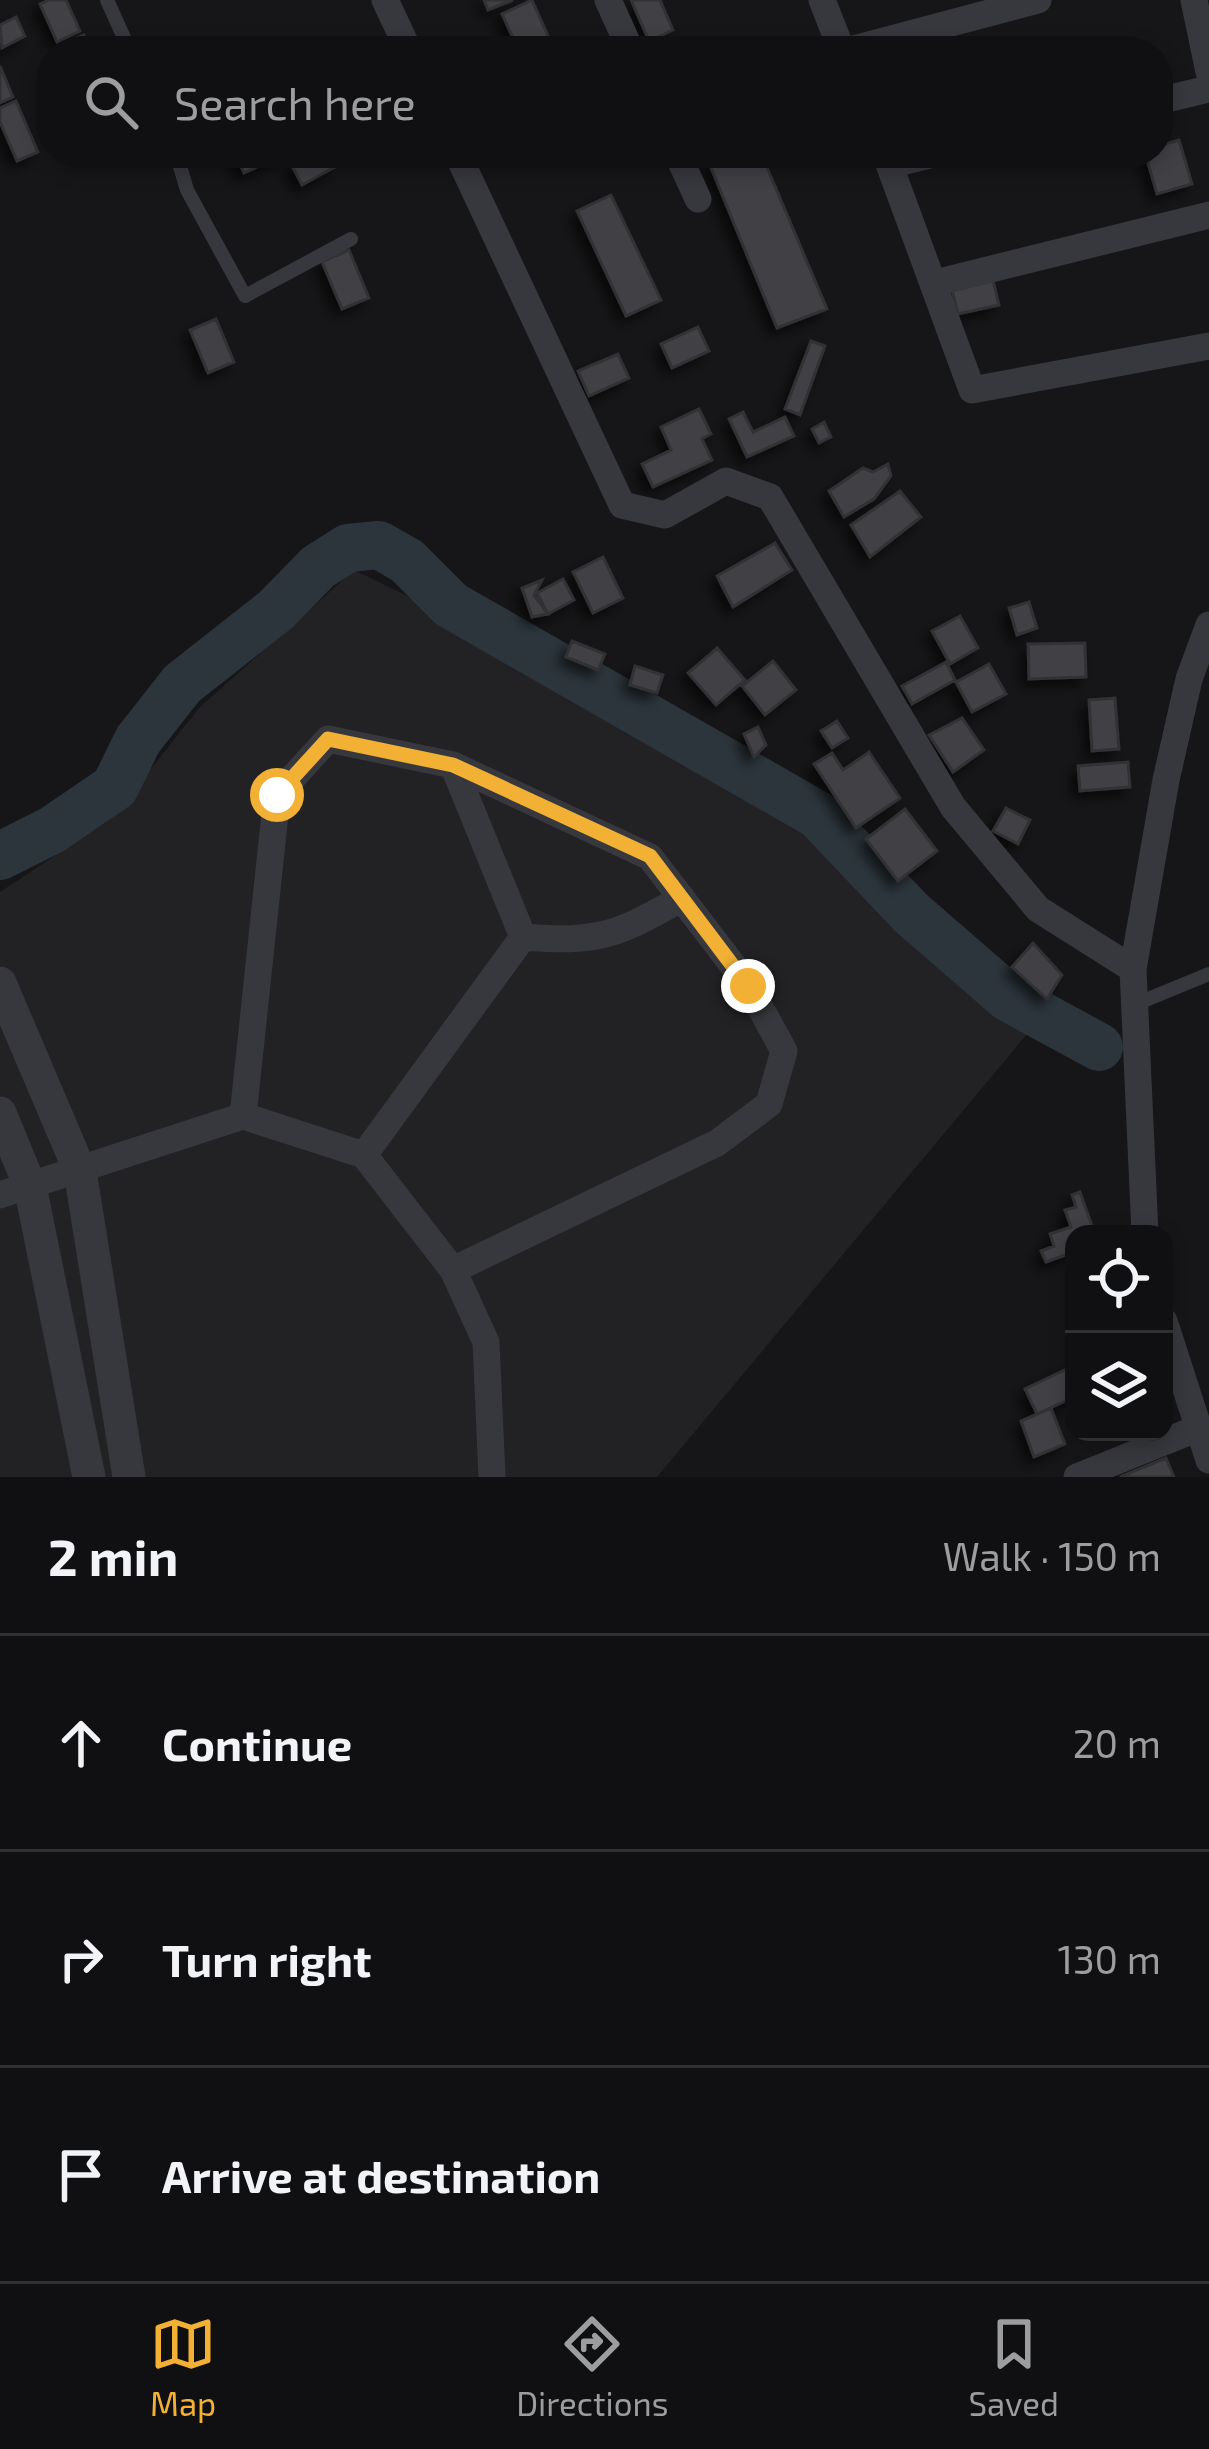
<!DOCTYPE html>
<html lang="en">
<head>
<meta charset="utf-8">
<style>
  :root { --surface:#101012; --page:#19191b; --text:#f1f3f6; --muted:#9c9d9f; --line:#303032; --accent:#f2b134 }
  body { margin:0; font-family:"Exo 2",sans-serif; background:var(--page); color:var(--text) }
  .controls { position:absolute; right:36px; bottom:36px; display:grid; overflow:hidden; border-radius:24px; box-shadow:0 6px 18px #0003 }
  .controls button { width:108px; height:108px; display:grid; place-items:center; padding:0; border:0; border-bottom:3px solid var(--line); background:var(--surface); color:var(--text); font:60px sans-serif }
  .stop { position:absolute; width:36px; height:36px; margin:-27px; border:9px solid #f2b134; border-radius:50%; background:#fff }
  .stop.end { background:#f2b134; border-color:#fff; box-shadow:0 3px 12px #0008 }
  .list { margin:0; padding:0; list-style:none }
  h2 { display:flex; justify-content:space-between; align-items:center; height:156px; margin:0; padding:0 48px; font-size:51px }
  h2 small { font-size:39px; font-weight:400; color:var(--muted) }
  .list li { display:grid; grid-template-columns:78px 1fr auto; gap:36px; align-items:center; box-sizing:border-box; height:216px; padding:0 48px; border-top:3px solid var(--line) }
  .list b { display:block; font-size:45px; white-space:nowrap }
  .list em { font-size:39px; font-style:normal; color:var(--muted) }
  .icon { flex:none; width:66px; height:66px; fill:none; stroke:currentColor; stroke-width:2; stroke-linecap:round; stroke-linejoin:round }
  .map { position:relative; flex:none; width:1209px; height:1477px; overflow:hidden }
  .search { position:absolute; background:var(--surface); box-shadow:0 6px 18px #0003; left:36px; right:36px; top:36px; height:132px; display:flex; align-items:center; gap:30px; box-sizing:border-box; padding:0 42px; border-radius:48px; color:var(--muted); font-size:45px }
  .sheet { height:804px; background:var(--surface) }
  nav { display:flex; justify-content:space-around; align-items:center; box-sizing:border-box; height:168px; border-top:3px solid var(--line); background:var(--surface); font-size:33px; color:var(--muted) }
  nav a { display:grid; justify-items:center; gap:6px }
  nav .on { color:var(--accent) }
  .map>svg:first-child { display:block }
  .built { fill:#222225 }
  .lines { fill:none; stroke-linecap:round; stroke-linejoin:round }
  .river { stroke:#2c353c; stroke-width:48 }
  .building { fill:#404145; stroke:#303034; stroke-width:3; filter:url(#shadow) }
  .service { stroke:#37383d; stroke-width:14 }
  .minor { stroke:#37383d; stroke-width:27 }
  .tertiary { stroke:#37383d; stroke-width:33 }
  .route { stroke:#f2b134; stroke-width:15 }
</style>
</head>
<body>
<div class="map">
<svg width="1209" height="1477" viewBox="0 0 1209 1477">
  <defs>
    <filter id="shadow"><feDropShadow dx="-7" dy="7" stdDeviation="6" flood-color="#0009"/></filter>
  </defs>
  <rect width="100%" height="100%" fill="#161618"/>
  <path class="built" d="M354,570L808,791L942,923L1048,1009L657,1477H0V892L111,819L200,707Z"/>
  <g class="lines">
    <path class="river" d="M0,856L52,830L115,787L138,740L182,684L276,610L318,567L348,548L379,545L407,561L451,605L818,815L911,913L1009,998L1099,1047"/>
  </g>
  <path class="building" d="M49,0H66L80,31L57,42L40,4Z
    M484,0H513L488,10Z
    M532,0L554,49L551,51H519L502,14Z
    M631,0H660L673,30L649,41Z
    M16,17L25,36L2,48L0,25Z
    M84,35L91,51H73L69,41Z
    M0,66L13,97L0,103Z
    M16,101L38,152L17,161L0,122V108Z
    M1179,140L1192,184L1157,194L1145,153H1158V146Z
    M234,153H287L244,173Z
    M311,153H327L335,167L302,185L291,164Z
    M730,153H761L827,309L777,328L709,163Z
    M611,195L661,300L626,316L577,211Z
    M349,250L369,298L342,309L322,262Z
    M992,276L999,305L958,314L951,286Z
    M216,319L234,362L208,373L190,330Z
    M698,327L709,351L672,368L661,344Z
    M811,341L825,346L800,415L785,409Z
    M618,354L629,378L589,396L578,371Z
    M699,409L711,434L702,439L712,460L653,487L642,464L671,450L661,427Z
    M743,412L753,432L785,417L794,436L747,457L729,419Z
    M824,422L831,437L819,443L812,429Z
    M888,464L891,476L874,499L844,517L829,491L863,468L873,472Z
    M900,491L921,517L870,557L851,525Z
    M775,543L792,570L733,607L717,576Z
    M603,557L623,598L593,613L573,572Z
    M563,579L574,600L548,614L537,593Z
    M542,580L534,595L548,614L532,617L522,588Z
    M1029,602L1037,628L1017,635L1009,608Z
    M960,616L978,648L950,664L932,631Z
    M572,641L605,654L598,670L566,657Z
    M1085,643L1086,677L1029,679L1028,644Z
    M717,648L745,680L716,705L688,673Z
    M773,661L796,690L765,715L742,686Z
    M946,662L955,680L912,704L902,686Z
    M989,664L1006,694L972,712L956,682Z
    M635,666L663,675L657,693L630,685Z
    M1115,698L1119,749L1092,751L1089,700Z
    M962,718L984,750L953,772L929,735Z
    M837,721L848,738L832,748L821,731Z
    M758,727L766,745L754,757L744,734Z
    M869,752L900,798L856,828L814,764L832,753L843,770Z
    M1128,762L1130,787L1080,791L1078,766Z
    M1006,808L1030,820L1018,844L993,831Z
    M905,809L937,851L898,881L866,839Z
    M1033,943L1062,975L1047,999L1012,967Z
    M1080,1192L1095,1234H1074V1252L1046,1262L1041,1251L1054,1246L1050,1234L1071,1227L1065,1210L1076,1207L1072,1195Z
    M1069,1368L1074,1397L1037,1414L1025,1389Z
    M1051,1408L1065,1444L1034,1457L1021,1421Z
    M1166,1458L1174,1477H1120Z"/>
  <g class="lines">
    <path class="service" d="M107,0L130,51
      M176,153L187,190L245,296L351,239
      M1136,1004L1209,974"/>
    <path class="minor" d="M385,0L409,51
      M608,0L631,51
      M822,0L842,51
      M1194,0L1209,72
      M846,51L1038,0
      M1158,101L1209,89
      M457,153L622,505L665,515L726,481L770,497L953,807L1038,909L1133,969
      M677,153L698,199
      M885,153L972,390L1209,346
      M890,165L938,153
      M935,283L1209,215
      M453,765L523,937
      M243,1116L277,795L328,739L453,765L650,857L748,985L784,1051L769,1104L717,1143L453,1270
      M364,1155L523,937C599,943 617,935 682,898
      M0,1195L243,1116L364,1155L453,1270L486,1342L492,1477
      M1145,1234L1133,969L1166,780L1189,679L1209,625
      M1164,1321L1209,1460
      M1077,1477L1196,1429"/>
    <path class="tertiary" d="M0,983L80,1171L129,1477
      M0,1113L30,1186L89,1477"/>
  </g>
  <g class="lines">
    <path class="route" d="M277,795L328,739L453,765L650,856L748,986"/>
  </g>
</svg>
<div class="controls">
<button><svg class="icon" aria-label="locate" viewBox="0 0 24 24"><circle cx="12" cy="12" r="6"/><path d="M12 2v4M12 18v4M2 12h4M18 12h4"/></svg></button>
<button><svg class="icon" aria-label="layers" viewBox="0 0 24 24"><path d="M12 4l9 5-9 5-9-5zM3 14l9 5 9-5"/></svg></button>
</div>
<div class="stop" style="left:277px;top:795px"></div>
<div class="stop end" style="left:748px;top:986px"></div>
<div class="search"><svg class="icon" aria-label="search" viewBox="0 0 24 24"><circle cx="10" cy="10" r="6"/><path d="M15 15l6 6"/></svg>Search here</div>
</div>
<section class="sheet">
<h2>2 min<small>Walk · 150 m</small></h2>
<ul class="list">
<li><svg class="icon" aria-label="ahead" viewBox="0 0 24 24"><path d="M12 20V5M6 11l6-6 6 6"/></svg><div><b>Continue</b></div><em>20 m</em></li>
<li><svg class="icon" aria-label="right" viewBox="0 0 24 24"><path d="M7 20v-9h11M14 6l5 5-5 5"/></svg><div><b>Turn right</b></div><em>130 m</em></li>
<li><svg class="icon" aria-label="arrive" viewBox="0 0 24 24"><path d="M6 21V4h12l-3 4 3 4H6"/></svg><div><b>Arrive at destination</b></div></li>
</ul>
</section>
<nav>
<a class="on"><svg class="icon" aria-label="map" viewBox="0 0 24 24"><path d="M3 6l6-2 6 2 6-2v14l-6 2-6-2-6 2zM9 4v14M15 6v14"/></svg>Map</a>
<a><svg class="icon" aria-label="directions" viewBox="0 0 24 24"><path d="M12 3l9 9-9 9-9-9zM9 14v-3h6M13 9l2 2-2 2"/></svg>Directions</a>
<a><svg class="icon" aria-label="saved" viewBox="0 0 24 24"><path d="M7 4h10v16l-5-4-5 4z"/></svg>Saved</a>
</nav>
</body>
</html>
